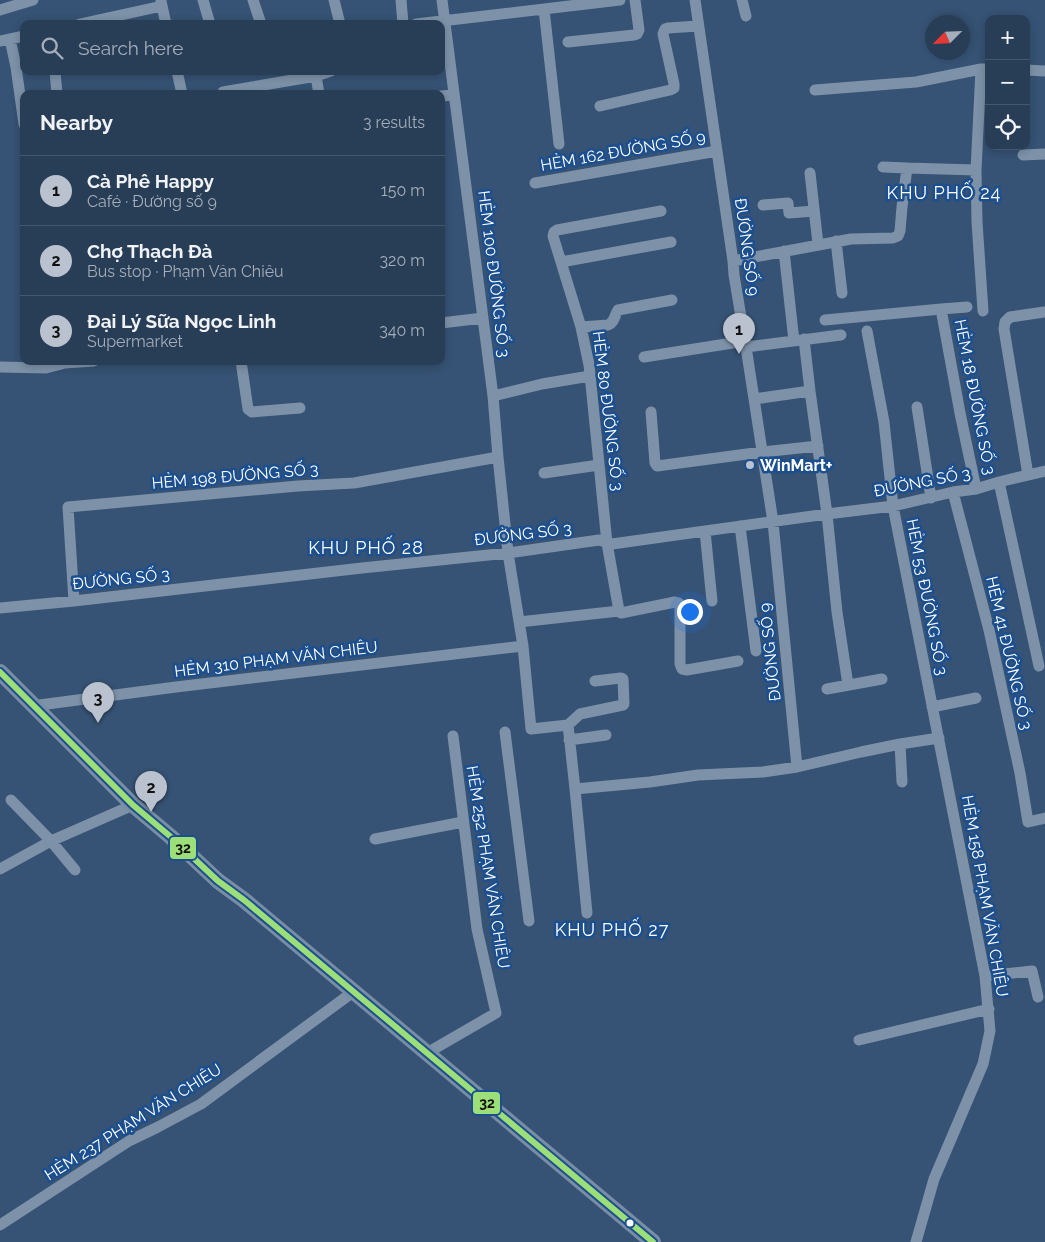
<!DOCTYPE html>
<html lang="en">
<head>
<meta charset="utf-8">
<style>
  :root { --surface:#283e57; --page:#344961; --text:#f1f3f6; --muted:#a5aeba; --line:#44576d; --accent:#b9c2ce }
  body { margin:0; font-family:Raleway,sans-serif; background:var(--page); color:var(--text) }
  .controls { position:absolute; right:15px; top:15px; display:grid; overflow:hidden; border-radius:10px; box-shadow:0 2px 8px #0003 }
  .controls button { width:45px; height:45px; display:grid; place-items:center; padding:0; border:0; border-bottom:1px solid var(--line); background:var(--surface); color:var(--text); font:25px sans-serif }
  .compass { position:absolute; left:925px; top:15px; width:45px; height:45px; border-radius:50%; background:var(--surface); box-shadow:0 2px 8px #0003; rotate:246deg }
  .you { position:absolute; left:689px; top:611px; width:18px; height:18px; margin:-12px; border:4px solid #fff; border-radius:50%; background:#1a73e8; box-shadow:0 0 0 8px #1a73e833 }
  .badge { display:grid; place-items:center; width:32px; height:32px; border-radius:50%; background:var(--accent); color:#111; font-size:16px; font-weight:700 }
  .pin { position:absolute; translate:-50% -41px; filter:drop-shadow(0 1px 2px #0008) }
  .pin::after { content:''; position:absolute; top:26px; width:18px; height:15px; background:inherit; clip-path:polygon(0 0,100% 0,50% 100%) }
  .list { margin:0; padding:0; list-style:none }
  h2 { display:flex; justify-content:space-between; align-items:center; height:65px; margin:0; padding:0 20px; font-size:21px }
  h2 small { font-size:16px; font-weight:400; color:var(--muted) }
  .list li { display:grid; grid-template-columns:32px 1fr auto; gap:15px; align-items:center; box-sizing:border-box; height:70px; padding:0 20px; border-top:1px solid var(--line) }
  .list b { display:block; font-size:19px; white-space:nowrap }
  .list p { margin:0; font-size:16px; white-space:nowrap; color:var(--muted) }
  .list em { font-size:16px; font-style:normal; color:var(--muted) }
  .icon { flex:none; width:28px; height:28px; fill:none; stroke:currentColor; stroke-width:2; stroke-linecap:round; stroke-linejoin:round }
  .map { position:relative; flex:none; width:1045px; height:1242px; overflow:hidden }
  .search { position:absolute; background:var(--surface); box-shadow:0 2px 8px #0003; left:20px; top:20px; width:425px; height:55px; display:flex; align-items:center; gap:12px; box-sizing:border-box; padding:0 18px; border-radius:10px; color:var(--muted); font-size:19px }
  .panel { position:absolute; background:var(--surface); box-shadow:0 2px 8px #0003; left:20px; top:90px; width:425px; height:275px; border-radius:10px }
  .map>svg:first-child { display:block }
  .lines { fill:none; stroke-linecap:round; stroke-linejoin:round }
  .minor { stroke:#7d92a8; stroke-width:11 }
  .secondary { stroke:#798da4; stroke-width:16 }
  .bus-1-casing { stroke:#1b4f8f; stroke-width:10 }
  .bus-1 { stroke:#9cdf78; stroke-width:6 }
  .poi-dot { fill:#b9c2ce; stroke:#1b4f8f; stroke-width:2 }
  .bus-dot { fill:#fff; stroke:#1b4f8f; stroke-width:2 }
  .labels { text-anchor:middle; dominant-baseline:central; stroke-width:5; stroke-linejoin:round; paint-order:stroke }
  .street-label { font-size:16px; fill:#fff; stroke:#1b4f8f }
  .poi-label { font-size:16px; font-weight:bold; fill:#fff; stroke:#1b4f8f; text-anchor:start }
  .neighbourhood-label { font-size:18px; letter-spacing:1px; fill:#fff; stroke:#1b4f8f }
  .line-badge { stroke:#1b4f8f; stroke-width:2 }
  .pale-badge-label { font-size:14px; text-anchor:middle; font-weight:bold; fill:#111 }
</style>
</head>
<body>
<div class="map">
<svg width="1045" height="1242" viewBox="0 0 1045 1242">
  <rect width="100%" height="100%" fill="#365274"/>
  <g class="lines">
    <path class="minor" d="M203,0L210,24
      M253,0L261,24
      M334,0L340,24
      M401,0L403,24
      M442,0L493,396L498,457L508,553L523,646L531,729L568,725L575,789L587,913
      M695,0L733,261L734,275L746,347L773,522L797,767
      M742,0L746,16
      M161,1L166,24
      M544,9L559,144
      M0,10L33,0
      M80,24L162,6
      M416,24L620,0
      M10,39L16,67L24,124
      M0,41L24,36
      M568,42L634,35L637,34L639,30L635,0
      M981,69L976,170L977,222L983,311
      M1026,70L1045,71
      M55,71L57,94
      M177,71L182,94
      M316,76L319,94
      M815,90L916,82L981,69H987
      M223,92L316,76L331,71
      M441,96L454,95
      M600,106L670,90L674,88V84L663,34L665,29L668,28L698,26
      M1023,155L1045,154
      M883,167L907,168
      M810,173L818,244
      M535,183L717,151
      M763,205L788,203L789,213L814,211
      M661,211L557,230L554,232L553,236L581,327L589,365L607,543L619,611L621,613L675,602L679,603L680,607V664L682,669L687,670L738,661
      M836,241L842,293
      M784,251L794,341
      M733,261L851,239L893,238L898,236L900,231L902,207L907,168L976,170
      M561,262L671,242
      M941,309L967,307
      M825,320L941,309L960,413L976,489
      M441,323L483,318
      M581,327L608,325C615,322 614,316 618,310L672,300
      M867,331L884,422L893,506L985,976L990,1031L983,1064L934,1179L916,1242
      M804,339L810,391L827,514L837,612L848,685
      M746,347L841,335
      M644,357L745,341
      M241,361L248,409L252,412L300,408
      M0,367L46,368L65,363L94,361
      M493,396L542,384L590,376
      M754,399L810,391
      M917,407L931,498
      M651,412L655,463L657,466L762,452L818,446
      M544,473L599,465
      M1028,475L1004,329L1005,322L1010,317L1044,312
      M999,482L1039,666
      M953,492L989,630L1020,773L1028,822L1045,818
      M740,526L756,651
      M705,531L712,601
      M74,601L68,507L298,486L354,483L498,457
      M0,608L74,601L362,568L508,553L599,540L612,544L827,514L893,506L953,492L976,489L999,482L1045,471
      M519,622L619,611
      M827,689L882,679
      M32,706L176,687L523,646
      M932,707L976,698
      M568,725L580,714L623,705L624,704L623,679L621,678L595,681
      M505,732L529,921
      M569,740L606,735
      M900,744L902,782
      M575,789L650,782L698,775L763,772L797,767L861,752L900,744L939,738
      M11,800L51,841L75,870
      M375,839L463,822
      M0,869L51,841L133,805
      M985,976L1032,971L1038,997
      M859,1040L989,1009
      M427,1053L496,1013L477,929L453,736
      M0,1225L129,1141L158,1127L201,1104L353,992"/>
    <path class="secondary" d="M0,672L133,805L171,837L218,881L244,900L653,1242"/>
    <g class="bus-1-casing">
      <path id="bus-1" d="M0,672L133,805L171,837L218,881L244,900L653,1242"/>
    </g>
    <use href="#bus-1" class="bus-1"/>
  </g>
  <circle class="poi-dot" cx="750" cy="465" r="5"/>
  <circle class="bus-dot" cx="630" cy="1223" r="4.5"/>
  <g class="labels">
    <g class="street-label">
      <text transform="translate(623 151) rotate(-10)">HẺM 162 ĐƯỜNG SỐ 9</text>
      <text transform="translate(747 247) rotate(82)">ĐƯỜNG SỐ 9</text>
      <text transform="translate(494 274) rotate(83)">HẺM 100 ĐƯỜNG SỐ 3</text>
      <text transform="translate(975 397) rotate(79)">HẺM 18 ĐƯỜNG SỐ 3</text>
      <text transform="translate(608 411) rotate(83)">HẺM 80 ĐƯỜNG SỐ 3</text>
      <text transform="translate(235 476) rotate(-5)">HẺM 198 ĐƯỜNG SỐ 3</text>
      <text transform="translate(922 482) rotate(-11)">ĐƯỜNG SỐ 3</text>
      <text transform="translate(523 534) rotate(-7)">ĐƯỜNG SỐ 3</text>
      <text transform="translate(121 579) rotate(-6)">ĐƯỜNG SỐ 3</text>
      <text transform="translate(927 597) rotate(79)">HẺM 53 ĐƯỜNG SỐ 3</text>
      <text transform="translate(770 652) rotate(-96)">ĐƯỜNG SỐ 9</text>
      <text transform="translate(1009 653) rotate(77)">HẺM 41 ĐƯỜNG SỐ 3</text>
      <text transform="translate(276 659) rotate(-7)">HẺM 310 PHẠM VĂN CHIÊU</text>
      <text transform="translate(488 867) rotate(81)">HẺM 252 PHẠM VĂN CHIÊU</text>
      <text transform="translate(985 896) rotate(80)">HẺM 158 PHẠM VĂN CHIÊU</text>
      <text transform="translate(133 1122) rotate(-32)">HẺM 237 PHẠM VĂN CHIÊU</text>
    </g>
    <g class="poi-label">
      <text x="760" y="465">WinMart+</text>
    </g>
    <g class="neighbourhood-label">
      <text x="944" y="192">KHU PHỐ 24</text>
      <text x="366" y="547">KHU PHỐ 28</text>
      <text x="612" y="929">KHU PHỐ 27</text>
    </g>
  </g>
  <g class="line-badge">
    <rect x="169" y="836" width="28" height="24" rx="5" fill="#9cdf78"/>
    <rect x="472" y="1091" width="29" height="24" rx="5" fill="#9cdf78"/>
  </g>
  <g class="pale-badge-label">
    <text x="183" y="853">32</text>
    <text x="487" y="1108">32</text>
  </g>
</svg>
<div class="controls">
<button>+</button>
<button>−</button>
<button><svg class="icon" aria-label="locate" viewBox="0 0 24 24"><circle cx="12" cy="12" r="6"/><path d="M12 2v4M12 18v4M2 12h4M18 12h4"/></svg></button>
</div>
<svg class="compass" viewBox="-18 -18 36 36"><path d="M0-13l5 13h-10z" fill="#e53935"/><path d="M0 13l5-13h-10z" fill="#a5aeba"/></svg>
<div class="you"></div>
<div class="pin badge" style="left:739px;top:354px">1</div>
<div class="pin badge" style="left:151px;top:812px">2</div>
<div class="pin badge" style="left:98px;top:723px">3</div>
<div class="search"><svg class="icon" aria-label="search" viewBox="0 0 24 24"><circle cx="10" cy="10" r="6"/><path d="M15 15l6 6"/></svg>Search here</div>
<section class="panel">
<h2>Nearby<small>3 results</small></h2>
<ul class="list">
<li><span class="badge">1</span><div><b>Cà Phê Happy</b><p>Café · Đường số 9</p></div><em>150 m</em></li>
<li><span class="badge">2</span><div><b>Chợ Thạch Đà</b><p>Bus stop · Phạm Văn Chiêu</p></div><em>320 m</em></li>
<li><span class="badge">3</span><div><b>Đại Lý Sữa Ngọc Linh</b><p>Supermarket</p></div><em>340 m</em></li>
</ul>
</section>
</div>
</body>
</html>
